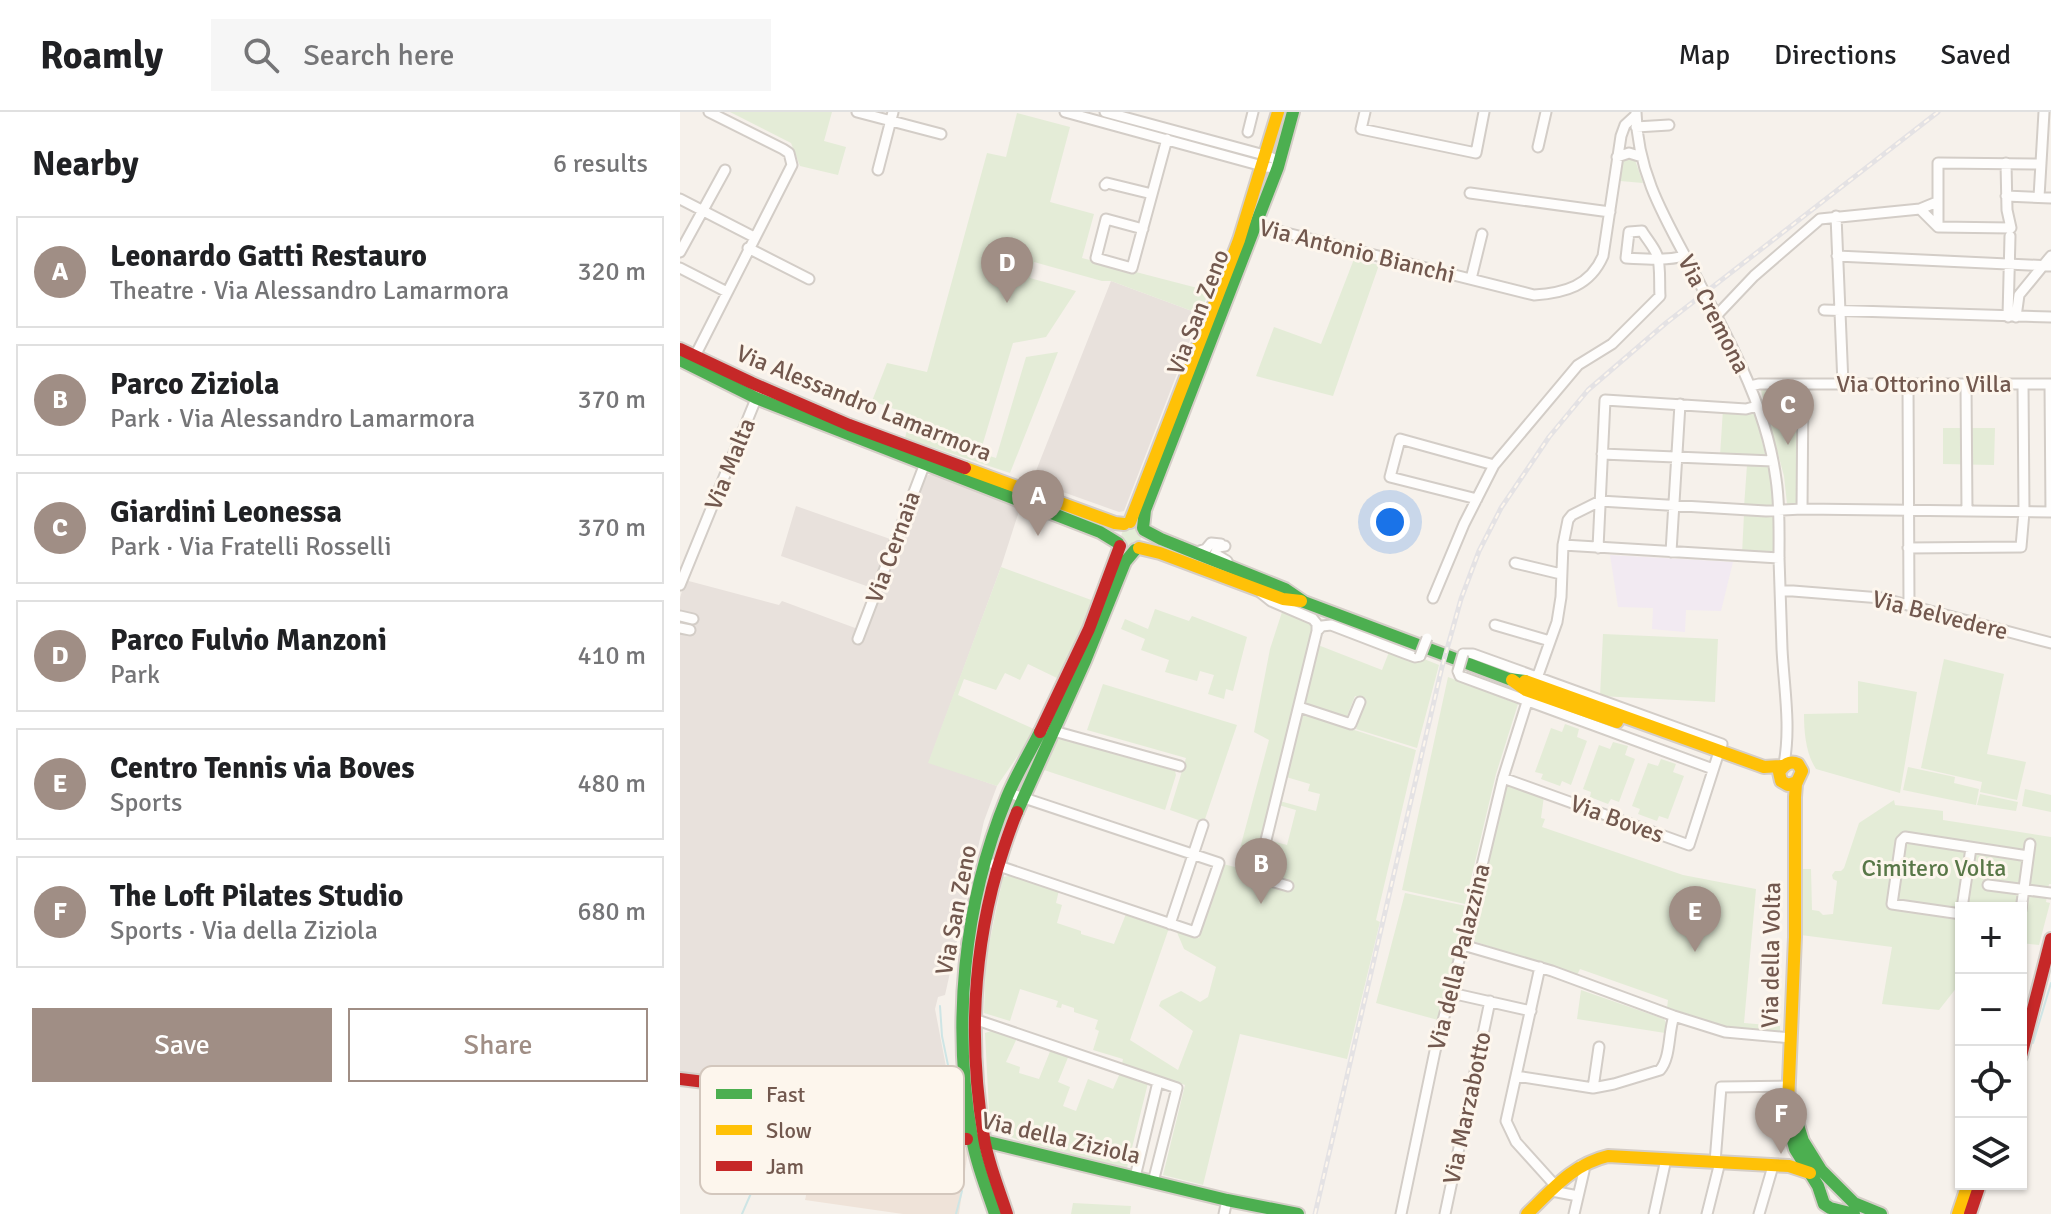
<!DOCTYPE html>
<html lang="en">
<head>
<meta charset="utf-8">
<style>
  :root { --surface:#fff; --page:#f6f6f6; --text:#202124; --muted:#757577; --line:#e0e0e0; --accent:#a08e85 }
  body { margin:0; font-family:Signika,sans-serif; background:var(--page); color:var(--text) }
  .controls { position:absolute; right:24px; bottom:24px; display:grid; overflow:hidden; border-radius:0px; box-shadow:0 2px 6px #0004 }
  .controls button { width:72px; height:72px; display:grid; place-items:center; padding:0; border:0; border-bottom:2px solid var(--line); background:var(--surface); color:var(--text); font:40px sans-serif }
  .you { position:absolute; left:710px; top:410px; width:28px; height:28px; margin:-20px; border:6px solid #fff; border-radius:50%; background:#1a73e8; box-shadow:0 0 0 12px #1a73e833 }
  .badge { display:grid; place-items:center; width:52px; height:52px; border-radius:50%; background:var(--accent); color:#fff; font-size:26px; font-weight:700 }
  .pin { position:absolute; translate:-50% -66px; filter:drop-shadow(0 2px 4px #0008) }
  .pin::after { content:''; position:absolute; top:42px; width:28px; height:24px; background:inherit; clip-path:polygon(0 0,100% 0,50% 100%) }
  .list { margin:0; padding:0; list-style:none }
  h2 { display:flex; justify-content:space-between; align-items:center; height:104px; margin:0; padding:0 32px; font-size:34px }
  h2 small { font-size:26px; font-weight:400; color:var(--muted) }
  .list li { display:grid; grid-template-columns:52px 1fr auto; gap:24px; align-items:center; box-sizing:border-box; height:112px; margin:0 16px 16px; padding:0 16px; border:2px solid var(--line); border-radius:0px }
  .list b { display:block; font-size:30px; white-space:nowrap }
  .list p { margin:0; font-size:26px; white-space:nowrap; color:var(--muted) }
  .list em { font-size:26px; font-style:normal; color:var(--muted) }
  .actions { display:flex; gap:16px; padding:24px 32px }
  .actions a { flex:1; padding:18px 0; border:2px solid var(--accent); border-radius:0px; text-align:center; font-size:28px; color:var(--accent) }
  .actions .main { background:var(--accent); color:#fff }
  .icon { flex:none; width:44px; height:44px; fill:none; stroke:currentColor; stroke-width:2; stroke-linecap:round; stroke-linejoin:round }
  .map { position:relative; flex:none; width:1371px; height:1102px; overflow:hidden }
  header { display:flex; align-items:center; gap:48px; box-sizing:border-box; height:112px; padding:0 40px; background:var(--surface); border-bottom:2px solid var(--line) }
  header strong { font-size:38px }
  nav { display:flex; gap:44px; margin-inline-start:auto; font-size:28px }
  .search { width:560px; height:72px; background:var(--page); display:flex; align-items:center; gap:20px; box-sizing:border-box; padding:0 28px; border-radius:0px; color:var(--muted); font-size:30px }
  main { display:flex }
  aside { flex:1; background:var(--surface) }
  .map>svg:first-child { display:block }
  .residential { fill:#efe3d9 }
  .industrial { fill:#e8e1dc }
  .education { fill:#f2eaf2 }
  .green { fill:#e4ecd7 }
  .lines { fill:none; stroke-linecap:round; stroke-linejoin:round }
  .stream { stroke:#cee5e5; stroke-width:2 }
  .street-casing { stroke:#d3cdc7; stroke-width:13 }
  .fast-casing { stroke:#d5cec8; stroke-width:16 }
  .slow-casing { stroke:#d5cec8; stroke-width:16 }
  .jam-casing { stroke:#d5cec8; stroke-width:16 }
  .street { stroke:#fefdfc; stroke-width:9 }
  .fast { stroke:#4caf50; stroke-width:12 }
  .slow { stroke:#ffc107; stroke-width:12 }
  .jam { stroke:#c62828; stroke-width:12 }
  .rail-casing { stroke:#e4e2e4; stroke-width:5 }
  .rail { stroke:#fdf6ed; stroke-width:2; stroke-dasharray:6; stroke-linecap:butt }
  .street-bridge-casing { stroke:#d3cdc7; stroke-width:13; stroke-linecap:butt }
  .street-bridge { stroke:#fefdfc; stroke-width:9 }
  .labels { text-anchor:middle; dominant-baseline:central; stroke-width:6; stroke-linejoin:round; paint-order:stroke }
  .street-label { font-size:24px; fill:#72584e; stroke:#fdf6ed }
  .park-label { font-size:24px; fill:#587747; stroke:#fdf6ed }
  .key { fill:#fdf6ed; stroke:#d3c7bd; stroke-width:2 }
  .key-label { font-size:22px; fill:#72584e }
</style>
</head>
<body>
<header>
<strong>Roamly</strong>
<div class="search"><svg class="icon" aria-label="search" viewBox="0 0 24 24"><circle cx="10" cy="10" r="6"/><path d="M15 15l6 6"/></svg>Search here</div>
<nav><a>Map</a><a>Directions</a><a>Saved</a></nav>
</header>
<main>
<aside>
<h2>Nearby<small>6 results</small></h2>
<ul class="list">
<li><span class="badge">A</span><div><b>Leonardo Gatti Restauro</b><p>Theatre · Via Alessandro Lamarmora</p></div><em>320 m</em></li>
<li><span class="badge">B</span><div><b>Parco Ziziola</b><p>Park · Via Alessandro Lamarmora</p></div><em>370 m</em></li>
<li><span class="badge">C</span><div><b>Giardini Leonessa</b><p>Park · Via Fratelli Rosselli</p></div><em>370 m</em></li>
<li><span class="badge">D</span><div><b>Parco Fulvio Manzoni</b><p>Park</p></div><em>410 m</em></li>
<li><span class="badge">E</span><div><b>Centro Tennis via Boves</b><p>Sports</p></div><em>480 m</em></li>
<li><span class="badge">F</span><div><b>The Loft Pilates Studio</b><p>Sports · Via della Ziziola</p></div><em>680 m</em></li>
</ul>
<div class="actions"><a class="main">Save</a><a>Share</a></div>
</aside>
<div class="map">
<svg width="1371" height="1102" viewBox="0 0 1371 1102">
  <rect width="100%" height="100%" fill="#f6f1eb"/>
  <path class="residential" d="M204,1023L289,1031L279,1102H223L125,1088L139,1029Z"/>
  <path class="industrial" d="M431,169L520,202L444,399L439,400L352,369Z
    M256,362L340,396L321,455L249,650L317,674L304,709L265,883L258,885L255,897L275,1002L272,1007L259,1010L203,1004L54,966L49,957L38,955L31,963L26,966L0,961V486L5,468L99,493L102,489L186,520L243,367L248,363Z
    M116,394L213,428L195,477L101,444Z"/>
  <path class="education" d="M930,443L1053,450L1041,499L1006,498L1005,520L972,517L973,496L938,495Z"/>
  <path class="green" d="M50,0H152L144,29L166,35L158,63L120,54L111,31Z
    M337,1L390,15L370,90L414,102L402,146L529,179L520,202L431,169H422L354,150L350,166L396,179L366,225L333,231L300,341L316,346L346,245L378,240L330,361L225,326L231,303L192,289L207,251L247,260L307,41L326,45Z
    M943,47L955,48L963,71L940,69Z
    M674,147L699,153L653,284L576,264L594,215L641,232Z
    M1080,275L1119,276V392H1107L1104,364Z
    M1043,297L1075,299L1086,346L1040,344Z
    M1263,316H1315L1314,353L1263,352Z
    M1067,353L1089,355L1094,395H1064Z
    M1064,402L1094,404L1096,443L1062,442Z
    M441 425a10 10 0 1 1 20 0a10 10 0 1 1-20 0Z
    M321,455L414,489L379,567L348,552L340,568L325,561L316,578L284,567L278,583L354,617L348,629L317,674L248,651Z
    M475,497L509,509L512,504L567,525L553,579L546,577L544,587L528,582L534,563L520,559L517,569L485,560L489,548L461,538L465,527L441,517L445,507L468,517Z
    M602,500L631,512L634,520L571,770L608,779L610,770L583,763L581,758L588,728L607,733L616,698L595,692L596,688L636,699L640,682L628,679L630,672L606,665L622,601L736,638L696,808L700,810L667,947L560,922L523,1073L483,1063L505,973L442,952L443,947L413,938L419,919L415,917L418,908L394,900V896L382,892L381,896L376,895L378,889L340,877L330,909L304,901L306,847L323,765L333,763L379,778L376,791L382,793L377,811L401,819V822L434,832L446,802L489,816L450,928L498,958L513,919L479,894L481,889L501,879L520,890L528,885L536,855L504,837L496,818L519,826L543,752L555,755L589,628L574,620L590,537Z
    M923,522L1038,527L1035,590L920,584Z
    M638,533L702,558L709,540L739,550L744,547L759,553L737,636L676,617L685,589L675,584L666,607L623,592Z
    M1264,547L1324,562L1307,642L1346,650L1337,688L1300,680L1302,670L1241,656Z
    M768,565L838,592L816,662L785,792L722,778Z
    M1178,569L1237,580L1220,681L1136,657C1126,642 1124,621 1124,602L1178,601Z
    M423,572L557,613L524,710L490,698L506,646L407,618Z
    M885,612L899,617L897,625L907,629L891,673L882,669L880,674L861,667L863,662L855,660L871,616L882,620Z
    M381,627L495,659L496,663L485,698L361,657L365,655L366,647L375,629Z
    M933,630L948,634L945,643L955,647L939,690L931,687L928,692L910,685L911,680L903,677L919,633L930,637Z
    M981,647L996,652L993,660L1004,664L988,707L979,704L977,709L958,702L960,697L952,694L968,651L978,654Z
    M1228,655L1275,665L1274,671L1299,677L1296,693L1223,678Z
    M825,672L864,684L861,706L865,707L862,715L1003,763L1076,777L1064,911L1100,914V921L1046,916L987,896L988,888L900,857L897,863L790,828Z
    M1345,677L1371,683V700L1342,694Z
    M1300,682L1338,690L1336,699L1297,693Z
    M1214,688L1215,693L1263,699V708L1371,725V772H1369L1366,790L1370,791L1359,833L1341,831V796H1281V870L1259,898L1202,892L1212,835L1121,823L1123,757H1131L1132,798L1139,799L1143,803L1153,802L1157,769L1153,767L1152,763L1155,759H1161L1164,756L1179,711Z
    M725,781L786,794L758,908L696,891Z
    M901,878L984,907L986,911L985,921L897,907Z
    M314,918L337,926L326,950L340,955L339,961L359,967L371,937L389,943L378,970L390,975L383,994L396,999L408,967L433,977L440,961L468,971L447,1056L341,1029L331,1025L319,1015L309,999L305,921Z
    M393,1091L451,1094L450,1102H391Z"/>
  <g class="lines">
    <path class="stream" d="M260,894L262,924L277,997
      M1353,931L1371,871
      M51,1006L42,1033V1040C50,1051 66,1047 73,1059L72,1079L62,1102
      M276,1102L282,1079"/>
    <g class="street-casing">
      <path id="street" d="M177,0L261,22
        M385,0L586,55L596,56
        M425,0L588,44L599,49
        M685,0L681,17L796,41L804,0
        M956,0C957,59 983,103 1010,153C1028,187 1046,221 1062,256C1078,291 1091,329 1096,367C1100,393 1099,419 1099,446C1100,476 1101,506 1102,537C1104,576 1111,614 1104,652
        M956,15L989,13
        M568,20L573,0
        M858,35L866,0
        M937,45L949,41L962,45
        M198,58L213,0
        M425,73L427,71L472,82
        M790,81L930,100
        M1326,84L1371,86
        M1359,85L1364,0
        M0,87L74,125
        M1240,97L1258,115L1331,116L1327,98L1326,51
        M1156,104L1163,272
        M570,112L854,183C885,181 910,174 923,144L941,24L945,13L956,3
        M1258,115V51L1360,52
        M463,117L426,107L416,146L452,156L487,27
        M68,136L129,167
        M0,140L45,58
        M1157,144L1371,154
        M0,156L47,180
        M791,167L802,122
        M1144,198L1371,205
        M1037,203L1074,164L1140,107L1240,97L1257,90
        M1328,205L1330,124
        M1336,205L1339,183L1371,144
        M15,244L112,53L109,41L103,37L29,0
        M1228,272L1229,493
        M1286,272L1287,399
        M1070,274L1079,272H1371
        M922,342L1093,349
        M797,387L710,365L720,327L814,353
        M1122,397L1123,272
        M883,433L1099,446
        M545,434L538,435L535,442L547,449
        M918,436L925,288L1066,297L1077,294
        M1228,436L1341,435L1344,400L1343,272
        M991,440L1000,292
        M514,441L526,437L531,431L541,432
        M835,451L881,462
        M0,473L78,282
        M1100,479H1113L1201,486L1371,531
        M581,481L591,489L633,507L637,512V519
        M753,486L784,412L814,353L898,253L932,232L980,184C979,171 981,154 977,143C974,135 966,126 962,119L949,120L946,146C966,147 985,149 1005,144
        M0,504L13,507
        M815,513L870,529
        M0,516L10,518
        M178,527L247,346
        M783,542H793L1042,632L1040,639
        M778,559L780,564L1033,657
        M857,566L877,510L881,485L883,433L888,408L892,403L920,389L1086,399L1122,397L1371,400L1370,272
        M619,595L671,612L680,590
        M370,618L500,654
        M823,666L1009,733L1037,646
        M313,752L515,820L539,751L329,681
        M1308,773L1371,781
        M608,774L577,765L637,519L642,514L651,513L724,541L735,545L740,544
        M1282,796L1291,736
        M1341,798L1350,732
        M1281,802L1212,792L1221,729L1225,725L1348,744
        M490,812L523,713
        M783,833L872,859L994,904L1045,920L1111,926
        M860,855L826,1009L836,1030L873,1071
        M771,881L851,899
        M294,907L497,976L473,1070
        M836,964L913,976L934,972L980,958C991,945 988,921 994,904
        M913,976L919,935
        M1035,1050L1041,975L1109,974
        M455,1065L478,970
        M125,1072L139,1021
        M872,1079L898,1084
        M544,1102L547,1088
        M721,1102L755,939L783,833L823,666L847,590
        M765,1102L810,889
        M894,1102L904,1059L901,1053
        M974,1102L986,1047
        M1027,1102L1040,1050
        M1079,1102L1093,1054"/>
    </g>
    <g class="fast-casing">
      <path id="fast" d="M0,248L76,286L420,420L438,431
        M463,416L465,398L598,55L613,0
        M464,418L481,427L605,477L624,490L829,567L845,569
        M337,700L405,549L445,450L455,438
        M1108,992L1107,1006L1115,1037L1138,1074L1144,1092L1150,1096L1174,1102
        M1112,994L1123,1029L1141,1058L1174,1091L1201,1102
        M265,1025C277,1016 283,1009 284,993
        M287,1027L304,1029L547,1088L618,1102
        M315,1102C307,1077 296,1052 292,1026C272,912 283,793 327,685C336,663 349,642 360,620"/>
    </g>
    <g class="slow-casing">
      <path id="slow" d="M285,356L435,411L444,412
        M450,410L559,128L598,0
        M459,436L480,441L603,487L621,489
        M832,568L846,578L937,610
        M845,569L1084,655L1102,654
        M1108,992L1115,825V685L1116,672L1122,659L1118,652C1109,648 1104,653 1099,660L1101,669L1108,673L1117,670
        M847,1102C872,1078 893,1052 928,1044L1109,1054L1130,1061
        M1278,1102L1288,1072"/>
    </g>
    <g class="jam-casing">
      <path id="jam" d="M0,237L72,271L169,313L285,356
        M360,620L409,517L440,434
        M1341,944L1371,827
        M0,967L49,973L73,980L115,1011L139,1021L182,1017L287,1027
        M327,1102C319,1077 308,1051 304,1026C289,936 292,846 317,758C323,738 329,719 337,700
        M1290,1102L1300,1072"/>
    </g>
    <use href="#street" class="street"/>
    <use href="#fast" class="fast"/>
    <use href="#slow" class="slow"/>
    <use href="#jam" class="jam"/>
    <g class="rail-casing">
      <path id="rail" d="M635,1102L762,555L781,487L799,439L821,396L869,325L908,278L986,211L1258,0"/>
    </g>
    <use href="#rail" class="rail"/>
    <g class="street-bridge-casing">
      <path id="street-bridge" d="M740,544L747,526
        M778,559L783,542"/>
    </g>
    <use href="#street-bridge" class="street-bridge"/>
  </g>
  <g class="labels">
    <g class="street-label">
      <text transform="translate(677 139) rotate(14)">Via Antonio Bianchi</text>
      <text transform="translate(518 200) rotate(-69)">Via San Zeno</text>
      <text transform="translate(1034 202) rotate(63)">Via Cremona</text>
      <text x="1244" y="272">Via Ottorino Villa</text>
      <text transform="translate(184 291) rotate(22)">Via Alessandro Lamarmora</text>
      <text transform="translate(50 352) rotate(-68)">Via Malta</text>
      <text transform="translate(213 435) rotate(-70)">Via Cernaia</text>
      <text transform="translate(1260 503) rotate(14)">Via Belvedere</text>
      <text transform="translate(937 707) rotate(20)">Via Boves</text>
      <text transform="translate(276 798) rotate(-79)">Via San Zeno</text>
      <text transform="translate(1091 843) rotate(-89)">Via della Volta</text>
      <text transform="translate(779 845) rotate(-76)">Via della Palazzina</text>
      <text transform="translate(787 996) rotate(-78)">Via Marzabotto</text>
      <text transform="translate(381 1026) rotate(13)">Via della Ziziola</text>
    </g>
    <g class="park-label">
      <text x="1254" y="756">Cimitero Volta</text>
    </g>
  </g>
  <rect x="20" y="954" width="264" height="128" rx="12" class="key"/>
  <rect x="36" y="977" width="36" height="10" fill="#4caf50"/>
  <rect x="36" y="1013" width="36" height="10" fill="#ffc107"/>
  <rect x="36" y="1049" width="36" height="10" fill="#c62828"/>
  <g class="key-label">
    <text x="86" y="990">Fast</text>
    <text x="86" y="1026">Slow</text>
    <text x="86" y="1062">Jam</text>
  </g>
</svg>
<div class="controls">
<button>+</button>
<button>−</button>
<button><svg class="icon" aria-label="locate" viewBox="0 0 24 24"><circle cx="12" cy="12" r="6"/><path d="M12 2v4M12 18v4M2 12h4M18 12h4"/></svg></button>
<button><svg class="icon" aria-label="layers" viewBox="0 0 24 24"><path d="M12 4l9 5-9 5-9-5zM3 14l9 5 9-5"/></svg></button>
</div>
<div class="you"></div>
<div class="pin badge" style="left:358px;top:424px">A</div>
<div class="pin badge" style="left:581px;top:792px">B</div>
<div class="pin badge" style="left:1108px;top:333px">C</div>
<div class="pin badge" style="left:327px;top:191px">D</div>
<div class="pin badge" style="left:1015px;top:840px">E</div>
<div class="pin badge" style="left:1101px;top:1042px">F</div>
</div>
</main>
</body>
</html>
